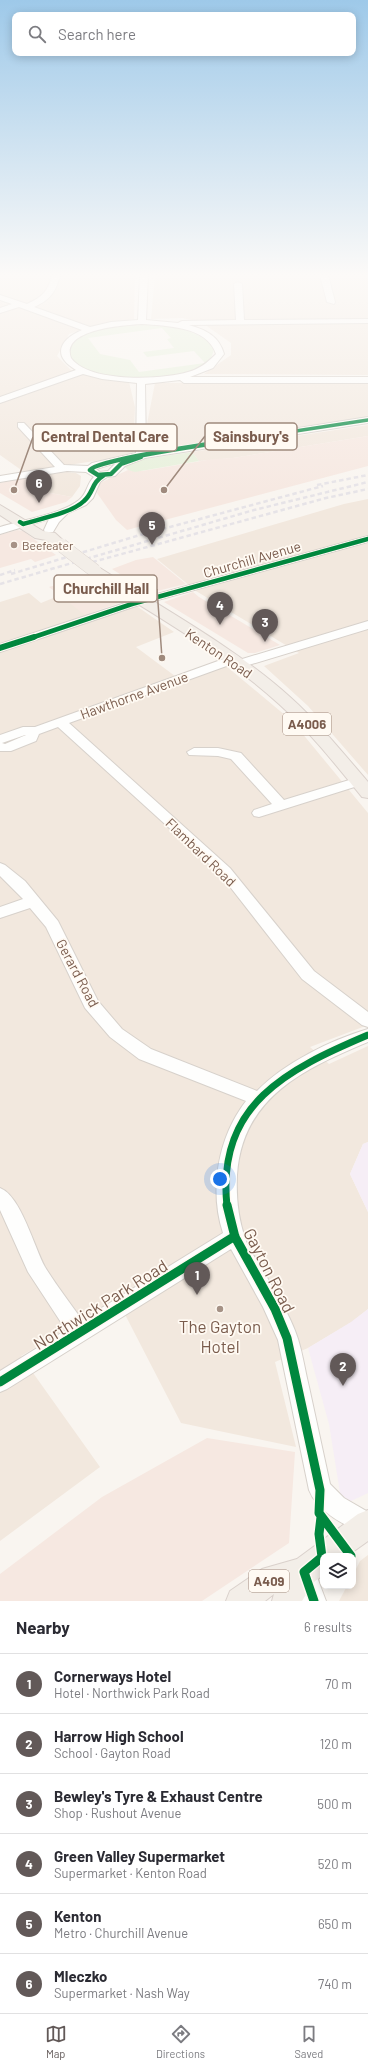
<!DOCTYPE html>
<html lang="en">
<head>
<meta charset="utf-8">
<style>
  :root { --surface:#fff; --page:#f7f7f7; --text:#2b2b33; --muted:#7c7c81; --line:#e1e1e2; --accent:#625958 }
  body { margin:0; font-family:Barlow,sans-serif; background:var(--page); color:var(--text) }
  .controls { position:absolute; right:12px; bottom:12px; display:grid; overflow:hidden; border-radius:8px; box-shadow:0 2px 10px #0003 }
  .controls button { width:36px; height:36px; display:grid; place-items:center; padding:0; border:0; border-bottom:1px solid var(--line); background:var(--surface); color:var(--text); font:20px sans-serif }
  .you { position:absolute; left:220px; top:1179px; width:14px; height:14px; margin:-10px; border:3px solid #fff; border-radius:50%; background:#1a73e8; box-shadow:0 0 0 6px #1a73e833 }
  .badge { display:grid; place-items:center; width:26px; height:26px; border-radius:50%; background:var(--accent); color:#fff; font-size:13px; font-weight:700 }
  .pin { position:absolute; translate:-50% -33px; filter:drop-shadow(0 1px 2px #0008) }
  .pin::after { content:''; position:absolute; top:21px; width:14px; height:12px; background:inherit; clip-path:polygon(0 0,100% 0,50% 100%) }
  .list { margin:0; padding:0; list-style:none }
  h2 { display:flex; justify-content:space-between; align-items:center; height:52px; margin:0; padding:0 16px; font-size:17px }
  h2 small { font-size:13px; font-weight:400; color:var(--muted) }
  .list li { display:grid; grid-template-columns:26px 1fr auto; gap:12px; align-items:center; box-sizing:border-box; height:60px; padding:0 16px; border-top:1px solid var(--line) }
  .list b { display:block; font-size:15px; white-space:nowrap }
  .list p { margin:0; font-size:13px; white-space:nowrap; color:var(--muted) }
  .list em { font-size:13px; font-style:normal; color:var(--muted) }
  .icon { flex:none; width:22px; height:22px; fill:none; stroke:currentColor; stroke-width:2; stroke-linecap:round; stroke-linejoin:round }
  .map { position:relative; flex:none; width:368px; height:1601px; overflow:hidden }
  .search { position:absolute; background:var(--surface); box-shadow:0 2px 10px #0003; left:12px; right:12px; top:12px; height:44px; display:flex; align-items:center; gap:10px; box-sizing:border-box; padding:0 14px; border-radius:8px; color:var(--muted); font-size:15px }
  .sheet { height:412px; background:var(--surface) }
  nav { display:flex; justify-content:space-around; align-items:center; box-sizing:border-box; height:56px; border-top:1px solid var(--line); background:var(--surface); font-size:11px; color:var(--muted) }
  nav a { display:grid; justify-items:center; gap:2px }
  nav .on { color:var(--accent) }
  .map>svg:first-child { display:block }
  .residential { fill:#f2e8de }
  .commercial { fill:#f6e8e1 }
  .education { fill:#f6eef6 }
  .green { fill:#e7f0db; fill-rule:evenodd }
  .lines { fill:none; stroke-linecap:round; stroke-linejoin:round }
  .minor-casing { stroke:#d7d1cb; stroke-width:2 }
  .major-casing { stroke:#dad1cc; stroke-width:2 }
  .minor { fill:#fefefd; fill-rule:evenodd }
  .major { fill:#f3eee8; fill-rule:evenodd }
  .rail { stroke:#e6e3e7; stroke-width:2.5; stroke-dasharray:4.5 3; stroke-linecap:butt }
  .major-bridge-casing { stroke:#dad1cc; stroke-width:14; stroke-linecap:butt }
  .major-bridge { stroke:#f3eee8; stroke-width:13 }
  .cycleway-far4-casing { stroke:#fffaf3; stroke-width:5 }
  .cycleway-far3-casing { stroke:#fffaf3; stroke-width:6 }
  .cycleway-far2-casing { stroke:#fffaf3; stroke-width:8 }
  .cycleway-far1-casing { stroke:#fffaf3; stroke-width:10 }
  .cycleway-casing { stroke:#fffaf3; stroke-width:12 }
  .cycleway-far4 { stroke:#00873e; stroke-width:3.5 }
  .cycleway-far3 { stroke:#00873e; stroke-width:4.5 }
  .cycleway-far2 { stroke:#00873e; stroke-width:6 }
  .cycleway-far1 { stroke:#00873e; stroke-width:7 }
  .cycleway { stroke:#00873e; stroke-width:9 }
  .poi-dot { fill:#a69286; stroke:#fffaf3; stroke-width:1.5 }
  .labels { text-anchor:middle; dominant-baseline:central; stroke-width:3.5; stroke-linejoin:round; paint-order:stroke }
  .far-poi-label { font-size:12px; fill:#7a5c4d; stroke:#fffaf3; text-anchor:start }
  .shield { fill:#fffaf3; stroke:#a28b7f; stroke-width:1 }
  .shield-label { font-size:13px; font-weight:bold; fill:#7a5c4d }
  .street-label { font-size:14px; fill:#7a5c4d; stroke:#fffaf3 }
  .near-street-label { font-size:17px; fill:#7a5c4d; stroke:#fffaf3 }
  .near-poi-label { font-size:17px; fill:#7a5c4d; stroke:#fffaf3 }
  .leader { fill:none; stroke:#9f8a7d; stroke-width:1.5 }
  .callout-dot { fill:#9f8a7d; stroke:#fffaf3; stroke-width:1.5 }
  .callout { fill:#fffaf3; stroke:#9f8a7d; stroke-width:1.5 }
  .callout-label { font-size:15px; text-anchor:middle; font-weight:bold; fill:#7a5c4d }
</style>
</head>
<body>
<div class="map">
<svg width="368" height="1601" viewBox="0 0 368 1601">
  <rect width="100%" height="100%" fill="#f9f5f0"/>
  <path class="residential" d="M0,275H135L134,319L99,324L69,334L57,356L71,370L99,379L129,382L135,407L133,455L24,472L0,455Z
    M155,275H368V375L204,374L231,355V343L201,322L182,318L151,319Z
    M368,382V418L147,451V424L155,383Z
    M368,425V436L233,458L199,461L192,452Z
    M66,472L76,473L81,476L80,486L72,497L50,493L27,478Z
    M368,499V775L308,706L264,666L299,653L196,591L157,559L344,504Z
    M29,593L41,603L63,594L98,619L135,605L174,632L136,647L183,682L226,666L292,721L368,813V1025L310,1047L329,1064L368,1046V1142L363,1144L350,1174L368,1212V1309L352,1322L308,1348L275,1362L296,1447L181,1423L117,1299L21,1356L100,1467L0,1541V602Z
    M368,1555V1601H339L347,1586H353V1575L360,1561Z"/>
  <path class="commercial" d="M368,436V466L127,530L116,520L97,493L100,483L128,470L142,471L213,459L233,458Z
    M27,478L50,493L72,497L66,502L32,512L0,493V483Z
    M17,530L23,531L56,555L35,562L31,559L0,568V535Z
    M153,557L186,584L149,593L112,569L136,560Z
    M84,577L122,601V602L85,615L49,587Z
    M193,592L199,597L280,645L255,653H248L164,602Z
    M207,1438L295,1452L289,1543L202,1601H0V1574L102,1497Z"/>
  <path class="education" d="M368,1142V1212L350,1174L363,1144Z
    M368,1309V1493L347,1503L341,1499L329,1424L308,1348L351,1322Z"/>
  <path class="green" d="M151,325C174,326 197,330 214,347C213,384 125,380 101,375C89,372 80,366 71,359C70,355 69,351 70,347C78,325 131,325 151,325ZM162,328L171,338L167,339L174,348L143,352L147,357L194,351L205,363L139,372L130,360L100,354L88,338Z
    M192,452L199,461L135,472L128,470L125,467L140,460Z"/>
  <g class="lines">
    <g class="minor-casing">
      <path id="minor" d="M52,275H60C56,292 50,300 34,307L90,327L111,322L138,320L140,275H148L146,320L178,323L182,321L236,320L234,284L238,282L242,284L244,320L368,319V323L189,325C206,330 219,336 224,354L213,368L190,377H368V383H184L180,380L145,384L146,452L368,417V423L145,458L125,466L115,476L107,477L100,482L93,498L86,505L68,513L59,522L53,532H45L44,530L49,519L0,534V527C22,520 62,514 79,500C87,494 87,483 94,477L86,472L67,471L0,482V476L55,467L18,427V423H24L64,465L88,466L92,463L136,453L137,383L102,379L83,374L0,403V397L76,370C52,356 59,340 82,330L19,307L0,313V308L12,304L0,300V295L27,304C42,297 48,292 52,275ZM142,324C166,326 207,326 216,354C208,362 200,369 188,372C162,380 89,383 71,358C60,329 125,325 142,324ZM116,463L108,471L100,472L96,469Z
        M320,275H328L335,302L334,304L327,302Z
        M368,536V542L136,606L0,652V644L128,602Z
        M368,621V629L242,667L238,668L232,664L69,723L230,868L314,971L368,1012V1027L362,1025L302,979L220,874L58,727L39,734L36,741L11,751H0V735L23,727H35L229,657L233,656L239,660ZM26,735L5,744L2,743L25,735Z
        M194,748H218L241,753L284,800L359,777L364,778L366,781L364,784L259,817L254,816L252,813L254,810L272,804L231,759L218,756L189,755L187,752Z
        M0,863L5,865L25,881L58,921L98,1001L122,1029L151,1049L257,1091C284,1063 331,1040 368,1029V1042C304,1069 242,1097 237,1175C236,1197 238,1218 245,1238C248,1248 255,1258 261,1267C274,1290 290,1314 298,1339C303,1355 305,1371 309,1387C316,1419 323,1452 330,1484L344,1498L368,1512V1535C346,1526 318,1513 309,1490L278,1340L263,1307L231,1249L7,1389L0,1392V1371L66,1330L28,1272L0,1210V1188C21,1196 34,1247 45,1267C56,1285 70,1303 82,1320L223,1233C209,1190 218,1137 246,1101L139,1059L110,1037L85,1008L46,927L30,908L0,918V907L23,899L0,876Z
        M304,1560L312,1564L326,1601H302L292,1572L296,1564Z"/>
    </g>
    <g class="major-casing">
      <path id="major" d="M0,505L43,531L55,533L68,545L61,549L56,548L46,540L35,538L0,515Z
        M95,567L100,568C164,609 233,646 290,697C319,723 343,753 368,782V798L362,797C336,765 310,732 279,704C223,653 154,615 90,574L88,571L90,568Z
        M368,1510V1541L347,1556H323V1575L314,1582L302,1601H272L274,1594L265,1601H226L230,1591L262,1569L297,1559L358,1514Z"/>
    </g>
    <use href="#minor" class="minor"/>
    <use href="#major" class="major"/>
    <path class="rail" d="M317,485L368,475
      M78,566L326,498L368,489
      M11,574L140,535L323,486
      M0,575L15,570
      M0,584L254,510L368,482"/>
    <g class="major-bridge-casing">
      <path id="major-bridge" d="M61,545L95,571"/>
    </g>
    <use href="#major-bridge" class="major-bridge"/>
    <g class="cycleway-far4-casing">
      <path id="cycleway-far4" d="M263,436L368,420"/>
    </g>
    <g class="cycleway-far3-casing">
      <path id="cycleway-far3" d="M141,457L121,464L111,474L98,475L90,470C98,458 245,439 269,435
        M20,522L23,524C39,519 72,513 84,501C94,492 91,483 104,475
        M31,638L132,604L368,539"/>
    </g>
    <g class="cycleway-far2-casing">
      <path id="cycleway-far2" d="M0,648L34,637"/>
    </g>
    <g class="cycleway-far1-casing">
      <path id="cycleway-far1" d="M227,1206C216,1104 288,1069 368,1035"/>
    </g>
    <g class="cycleway-casing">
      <path id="cycleway" d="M227,1205L235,1237L275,1309L287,1338L320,1490L319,1513L351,1556
        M0,1382L235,1236
        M314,1601L304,1572L322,1557L319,1534L321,1517"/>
    </g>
    <use href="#cycleway-far4" class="cycleway-far4"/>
    <use href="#cycleway-far3" class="cycleway-far3"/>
    <use href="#cycleway-far2" class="cycleway-far2"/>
    <use href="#cycleway-far1" class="cycleway-far1"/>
    <use href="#cycleway" class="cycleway"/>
  </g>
  <linearGradient id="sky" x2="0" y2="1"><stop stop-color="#9ec9e9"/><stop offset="0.55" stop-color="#fcfaf8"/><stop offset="1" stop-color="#fcfaf8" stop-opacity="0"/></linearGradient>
  <rect width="368" height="500" fill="url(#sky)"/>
  <g class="poi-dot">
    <circle cx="14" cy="545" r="4"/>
    <circle cx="220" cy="1309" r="4"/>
  </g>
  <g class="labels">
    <g class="far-poi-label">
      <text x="22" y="545">Beefeater</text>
    </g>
    <g class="shield">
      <rect x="283" y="713" width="48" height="22" rx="3"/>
      <rect x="249" y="1570" width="40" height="22" rx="3"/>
    </g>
    <g class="shield-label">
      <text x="307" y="724">A4006</text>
      <text x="269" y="1581">A409</text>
    </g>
    <g class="street-label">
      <text transform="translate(252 559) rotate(-16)">Churchill Avenue</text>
      <text transform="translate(219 653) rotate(34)">Kenton Road</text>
      <text transform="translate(134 695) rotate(-20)">Hawthorne Avenue</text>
      <text transform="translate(201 852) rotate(44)">Flambard Road</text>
      <text transform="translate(78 973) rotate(62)">Gerard Road</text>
    </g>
    <g class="near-street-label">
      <text transform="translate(270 1270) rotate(63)">Gayton Road</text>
      <text transform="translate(100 1304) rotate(-32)">Northwick Park Road</text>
    </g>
    <g class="near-poi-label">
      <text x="220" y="1326">The Gayton<tspan x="220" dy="20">Hotel</tspan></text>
    </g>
  </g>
  <path class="leader" d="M164 490L205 436M14 490L33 437M162 658L157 589"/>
  <g class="callout-dot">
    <circle cx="164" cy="490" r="4"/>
    <circle cx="14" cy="490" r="4"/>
    <circle cx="162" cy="658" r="4"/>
  </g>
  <g class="callout">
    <rect x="205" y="423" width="92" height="27" rx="4"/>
    <rect x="33" y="424" width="144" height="27" rx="4"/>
    <rect x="54" y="575" width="103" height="27" rx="4"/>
  </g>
  <g class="callout-label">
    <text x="251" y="442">Sainsbury's</text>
    <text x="105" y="442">Central Dental Care</text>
    <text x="106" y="594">Churchill Hall</text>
  </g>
</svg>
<div class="controls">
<button><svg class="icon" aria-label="layers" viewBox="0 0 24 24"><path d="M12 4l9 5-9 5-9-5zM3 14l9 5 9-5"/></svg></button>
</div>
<div class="you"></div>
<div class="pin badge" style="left:197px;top:1295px">1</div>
<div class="pin badge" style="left:343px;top:1386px">2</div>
<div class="pin badge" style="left:265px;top:642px">3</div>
<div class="pin badge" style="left:220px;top:625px">4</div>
<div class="pin badge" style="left:152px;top:545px">5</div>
<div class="pin badge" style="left:39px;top:503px">6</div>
<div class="search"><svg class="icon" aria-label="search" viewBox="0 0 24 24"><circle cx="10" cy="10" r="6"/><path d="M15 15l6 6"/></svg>Search here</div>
</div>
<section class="sheet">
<h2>Nearby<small>6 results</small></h2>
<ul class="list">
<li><span class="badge">1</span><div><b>Cornerways Hotel</b><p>Hotel · Northwick Park Road</p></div><em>70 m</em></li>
<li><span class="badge">2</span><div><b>Harrow High School</b><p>School · Gayton Road</p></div><em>120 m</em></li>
<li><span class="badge">3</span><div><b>Bewley's Tyre &amp; Exhaust Centre</b><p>Shop · Rushout Avenue</p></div><em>500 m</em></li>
<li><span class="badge">4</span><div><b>Green Valley Supermarket</b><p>Supermarket · Kenton Road</p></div><em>520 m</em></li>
<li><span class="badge">5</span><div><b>Kenton</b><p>Metro · Churchill Avenue</p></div><em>650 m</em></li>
<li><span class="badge">6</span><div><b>Mleczko</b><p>Supermarket · Nash Way</p></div><em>740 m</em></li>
</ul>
</section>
<nav>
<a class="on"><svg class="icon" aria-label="map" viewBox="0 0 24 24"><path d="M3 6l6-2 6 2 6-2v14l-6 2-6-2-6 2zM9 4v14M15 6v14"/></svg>Map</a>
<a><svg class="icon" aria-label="directions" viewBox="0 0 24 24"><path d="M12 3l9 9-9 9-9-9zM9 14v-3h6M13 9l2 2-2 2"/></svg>Directions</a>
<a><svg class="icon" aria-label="saved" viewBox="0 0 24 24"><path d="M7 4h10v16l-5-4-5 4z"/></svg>Saved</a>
</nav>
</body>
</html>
